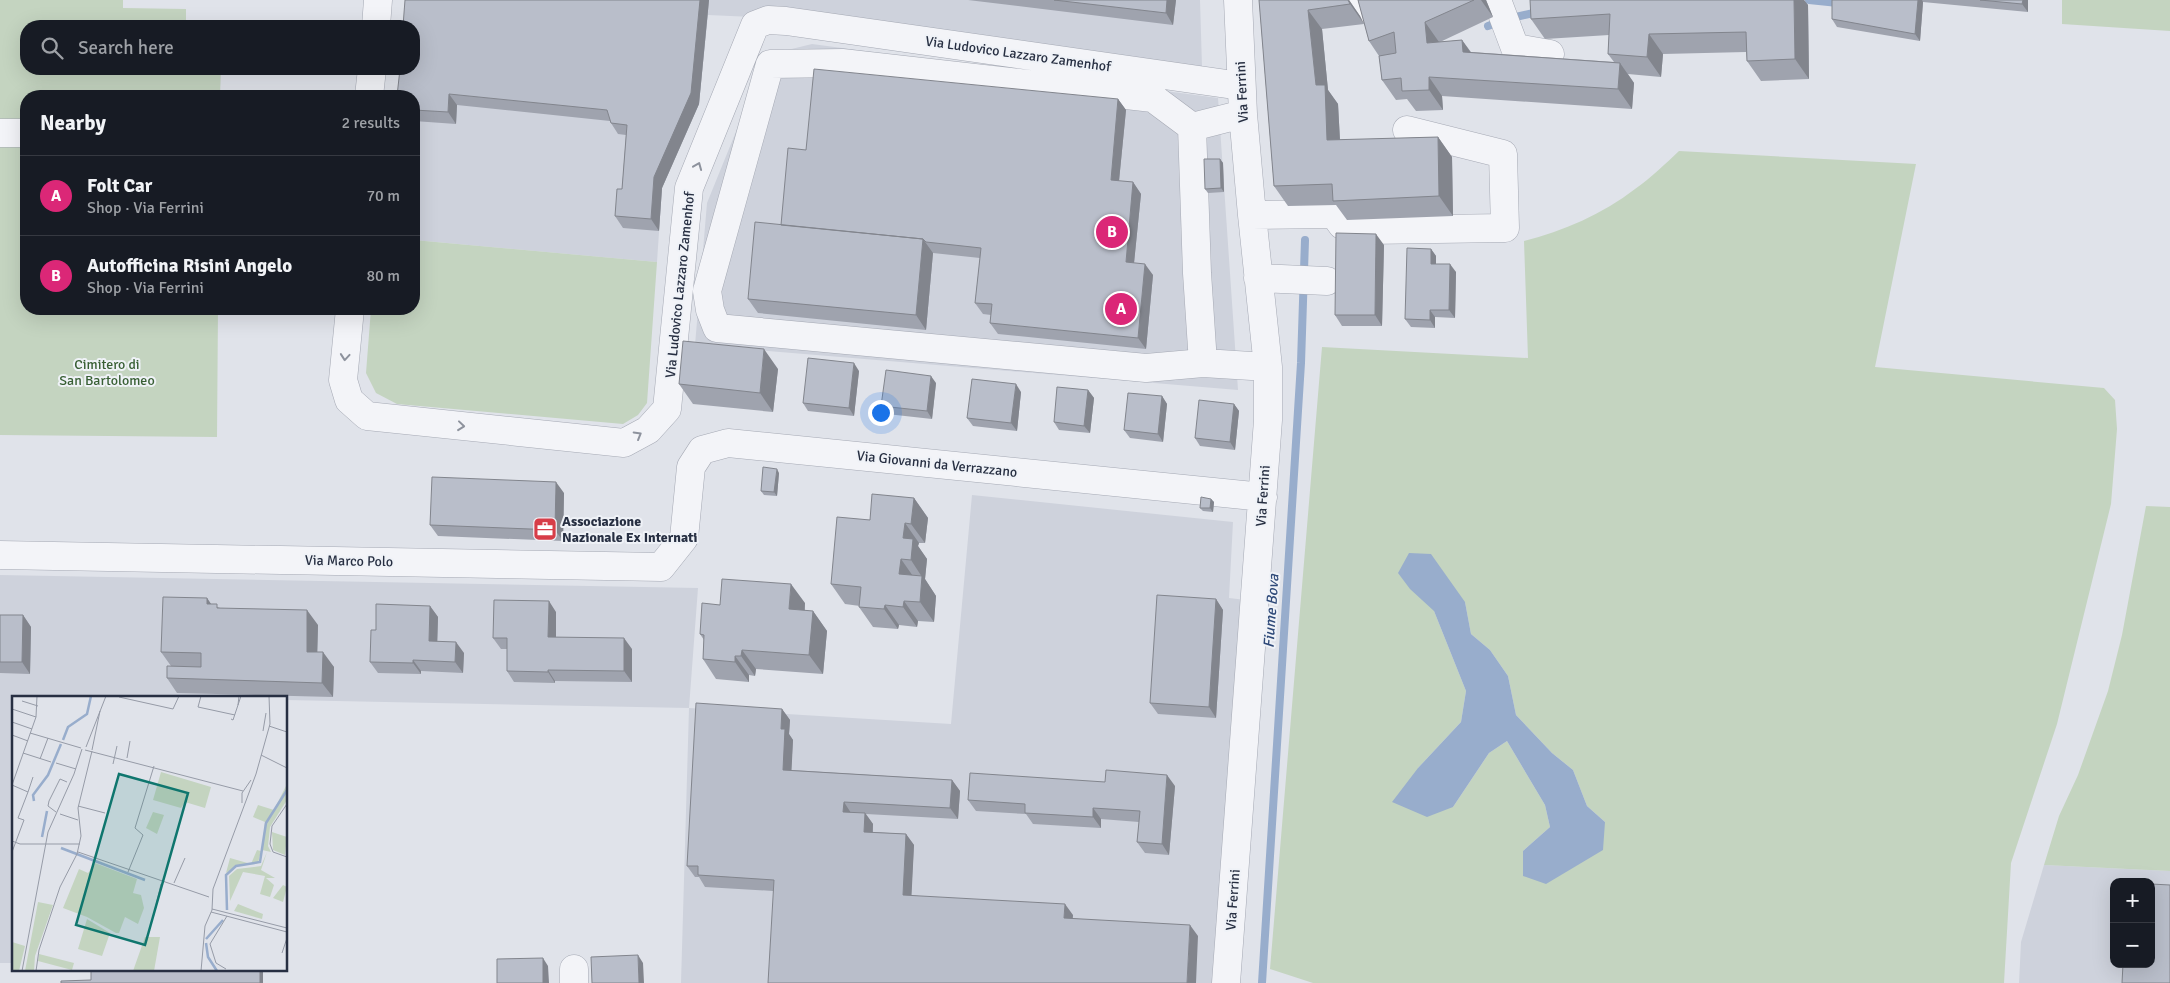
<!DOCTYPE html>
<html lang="en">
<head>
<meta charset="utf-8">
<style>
  :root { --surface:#171b24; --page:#20242c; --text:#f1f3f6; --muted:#9ea1a6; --line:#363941; --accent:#db2777 }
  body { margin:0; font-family:Signika,sans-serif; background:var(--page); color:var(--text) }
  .controls { position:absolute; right:15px; bottom:15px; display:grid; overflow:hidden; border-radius:10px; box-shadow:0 5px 20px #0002 }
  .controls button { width:45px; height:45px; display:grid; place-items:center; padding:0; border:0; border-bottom:1px solid var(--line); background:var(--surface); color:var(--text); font:25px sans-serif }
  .you { position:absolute; left:880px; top:412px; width:18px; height:18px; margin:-12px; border:4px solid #fff; border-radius:50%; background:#1a73e8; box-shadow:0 0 0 8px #1a73e833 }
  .badge { display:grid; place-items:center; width:32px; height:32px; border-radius:50%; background:var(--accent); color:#fff; font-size:16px; font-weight:700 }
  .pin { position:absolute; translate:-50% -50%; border:2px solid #fff; box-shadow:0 1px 5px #0006 }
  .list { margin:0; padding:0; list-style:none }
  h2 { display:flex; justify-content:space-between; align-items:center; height:65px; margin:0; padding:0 20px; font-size:21px }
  h2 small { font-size:16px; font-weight:400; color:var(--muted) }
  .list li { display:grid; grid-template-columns:32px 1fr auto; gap:15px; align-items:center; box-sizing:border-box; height:80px; padding:0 20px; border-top:1px solid var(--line) }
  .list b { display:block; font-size:19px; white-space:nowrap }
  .list p { margin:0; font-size:16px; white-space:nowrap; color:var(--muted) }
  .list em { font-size:16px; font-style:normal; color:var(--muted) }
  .icon { flex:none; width:28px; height:28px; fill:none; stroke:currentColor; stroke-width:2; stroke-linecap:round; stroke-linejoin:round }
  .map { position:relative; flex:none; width:2170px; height:983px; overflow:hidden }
  .search { position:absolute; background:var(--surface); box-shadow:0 5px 20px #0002; left:20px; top:20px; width:400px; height:55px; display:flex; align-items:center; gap:12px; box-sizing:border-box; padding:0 18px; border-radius:20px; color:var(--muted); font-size:19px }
  .panel { position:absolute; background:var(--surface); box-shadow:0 5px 20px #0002; left:20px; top:90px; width:400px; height:225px; border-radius:20px }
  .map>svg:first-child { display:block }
  .built { fill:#ced2dc; fill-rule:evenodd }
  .green { fill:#c4d4c0; fill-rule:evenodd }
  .water { fill:#98adcc }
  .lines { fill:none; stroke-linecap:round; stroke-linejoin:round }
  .stream { stroke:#98adcc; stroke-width:8 }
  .minor-casing { stroke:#a5a9b4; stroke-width:29 }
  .minor { stroke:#f3f4f8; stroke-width:28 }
  .wall { fill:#9fa3ae }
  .shaded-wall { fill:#82858d }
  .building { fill:#b9beca; stroke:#82858d }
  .oneway { stroke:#8d929d }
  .labels { text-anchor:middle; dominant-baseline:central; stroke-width:4; stroke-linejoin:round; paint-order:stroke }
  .street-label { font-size:14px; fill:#272f42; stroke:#eff2f7 }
  .park-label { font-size:14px; fill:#385f34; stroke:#eff2f7 }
  .poi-label { font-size:14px; font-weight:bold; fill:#272f42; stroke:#eff2f7; text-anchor:start }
  .water-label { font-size:15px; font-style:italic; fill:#2f4a79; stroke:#eff2f7 }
  .inset-river { fill:none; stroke:#98adcc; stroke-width:2.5 }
  .inset-road { fill:none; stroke:#969ba7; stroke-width:1 }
  .view { fill:#0f766e; fill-opacity:0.15; stroke:#0f766e; stroke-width:2.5 }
  .inset-edge { fill:none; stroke:#272f42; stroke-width:2.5 }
</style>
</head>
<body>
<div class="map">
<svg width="2170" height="983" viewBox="0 0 2170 983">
  <rect width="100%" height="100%" fill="#e0e3ea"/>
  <path class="built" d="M414,0H1200L1202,67L838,21L708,15L699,104L662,188L657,262L414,240V96H406L414,69Z
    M812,44L1218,98L1238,390L695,345L707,203L767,55Z
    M972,495L1233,522L1229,598L1246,600L1214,983H681L689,708L286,700V697H14V963H0V575L698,588L689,708L951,724Z
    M2044,865L2170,871V983H2019L2021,942ZM2114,882H2151V964H2114Z"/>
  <path class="green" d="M0,0H123V8L186,9V26H26V69H221L220,96H26V309H218L217,437L0,435Z
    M2062,0H2170V31L2062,24Z
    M1679,151L1916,164L1875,367L2104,388L2115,400L2117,429L2111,504L2057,724L2011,863L2004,983H1313L1270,969L1322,347L1528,358L1524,241C1563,231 1603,214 1635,189C1651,178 1665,164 1679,151ZM1465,602L1471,634L1490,650L1508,676L1516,715L1552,753L1573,770L1587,806L1605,822L1523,851L1550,827L1545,805L1507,741L1489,753L1453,807L1418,768L1461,722L1466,691L1434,611Z
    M414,240L657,262L647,403L638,415L623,424L397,404L376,393L366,373L371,309H414Z
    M2146,506L2170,507V871L2044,865L2059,816L2078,775L2108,691L2122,635Z"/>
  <path class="water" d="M1409,553L1431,554L1465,602L1471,634L1490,650L1508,676L1516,715L1552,753L1573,770L1587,806L1605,822L1603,850L1546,884L1523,876V851L1550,827L1545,805L1507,741L1489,753L1453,807L1427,817L1392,802L1418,768L1461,722L1466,691L1434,611L1410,589L1398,573Z"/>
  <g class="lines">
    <path class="stream" d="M1809,0L1838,3
      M1488,26L1507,19L1538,12
      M1262,983L1301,363L1305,240"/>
    <g class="minor-casing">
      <path id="minor" d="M1497,0L1515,48L1550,54
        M1317,8H1387L1419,0
        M376,26L378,0
        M369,96L372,69
        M1243,114L1192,127L1197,273L1203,363L1268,367
        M1192,127L1153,98L842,63L770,64L707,291L710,310L717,328L1146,368L1203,363
        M0,133H26
        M1252,215L1334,214L1342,225L1368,230L1505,228L1503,154L1407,130
        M1258,278L1327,281
        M350,309L343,380L349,400L367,416L624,443L648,430L667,409L689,188L755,25L768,20L786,21L1241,86
        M0,555L661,567L684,538L691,467L702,450L728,443L1263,497
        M574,983V969
        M1226,983L1268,420V367L1252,215L1243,114L1238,0"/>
    </g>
    <use href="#minor" class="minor"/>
  </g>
  <path class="wall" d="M405,0H709L699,104L662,188L659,231L623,228L615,216L622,189L626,135L618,134L611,123L610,121L457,105L456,124L414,121V96Z
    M968,0H1176L1173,25Z
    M1259,0H1356H1349L1360,16L1364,24L1322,29L1328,90L1338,104L1340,140L1438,137L1452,157L1453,216L1347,220L1336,205L1288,206L1274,186Z
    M1358,0H1486L1493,17L1440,42L1462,40L1471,52L1614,62L1608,54L1609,35L1545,39L1531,19L1530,0H1804L1808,5L1809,79L1761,81L1747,61L1746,52L1663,54L1661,77L1628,74L1634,83L1632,109L1442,96L1443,110L1416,111L1407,99L1396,100L1382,80L1379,56L1369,41Z
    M1832,0H2028V12L1923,2L1920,41L1837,27L1832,19Z
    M1118,99L1126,110L1119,181L1133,182L1141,194L1134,263L1153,275L1146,349L998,334L990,323L991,315L983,314L975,303L980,258L933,253L926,330L758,313L748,299L781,225L806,150Z
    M1220,159L1223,163L1224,192L1208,193L1205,189Z
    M1384,245L1382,326H1342L1335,315Z
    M1431,249L1436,256V264L1456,272L1455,318L1435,317V328L1411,327L1405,319Z
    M778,369L773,412L693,404L679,384Z
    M859,371L854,416L808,411L803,403Z
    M936,383L932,419L887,414L881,406Z
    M1088,390L1094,398L1090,433L1059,430L1054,422Z
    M1021,392L1017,431L973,426L967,418Z
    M1162,396L1167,404L1163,442L1130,438L1124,430Z
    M1234,404L1239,411L1235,450L1200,446L1195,438Z
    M779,473L777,496L764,495L761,491Z
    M564,493L563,541L438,536L430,525Z
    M914,498L928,518L925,543H919L918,546L927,559L925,579L936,596L934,622L918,621L917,627L899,625L898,629L873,627L859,607L860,606L845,604L831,584L870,520Z
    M1211,499L1214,502L1213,512L1203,511L1200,508Z
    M207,598L211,604L220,608L318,625L317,652L334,667L333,697L177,693L167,678L171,666L161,652Z
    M1216,599L1223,610L1216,718L1158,714L1150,703Z
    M805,603V611H813L827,631L823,674L756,669L755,676L749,675V682L716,679L703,659L704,640L700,634L720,605Z
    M430,606L438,617L437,642L464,653L463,673L421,671V674L378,673L370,662L376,630Z
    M556,612V637L632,649V682L555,681V683L514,682L507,671V649H501L493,638Z
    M0,615H23L31,627L30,674L0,673Z
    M782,709L790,720L789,734L793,740L791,770L952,780L960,791L958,819L866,814L873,824V832L906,834L914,845L911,895L1073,915L1072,918L1198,936L773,891L705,887L699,877H695L687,866Z
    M1175,786L1169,855L1145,853L1137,842L1139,822L1101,819V828L1033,824L1026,814L976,811L968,800Z"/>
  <path class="shaded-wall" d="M700,0H709L699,104L662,188L659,231L651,219L654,177Z
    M1167,0H1176L1173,25L1166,13Z
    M1348,0H1349L1360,16L1364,24L1350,4Z
    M1481,0H1486L1493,17Z
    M1794,0H1804L1808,5L1809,79L1795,59Z
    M1918,0H1922L1923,2L1920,41L1915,34Z
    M2023,0H2028V12L2022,4Z
    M1308,10L1322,29L1328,90L1338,104L1341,160L1327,140L1316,85Z
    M1425,22L1439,42L1427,43Z
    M1649,34L1663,54L1661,77L1647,57Z
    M1462,40L1476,60L1463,52Z
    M1620,63L1634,83L1632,109L1618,89Z
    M1429,77L1442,96L1443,110L1429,90Z
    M449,94L457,105L456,124L448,112Z
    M1118,99L1126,110L1118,191L1111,180Z
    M1438,137L1452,157L1453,216L1439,196Z
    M1220,159L1223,163L1224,192L1221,188Z
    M1133,182L1141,194L1133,273L1126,262Z
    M1376,234L1384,245L1382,326L1375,315Z
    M923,239L933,253L926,330L916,315Z
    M1431,249L1436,256V272L1431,264Z
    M1145,264L1153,275L1146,349L1138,338Z
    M1450,264L1456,272L1455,318L1449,310Z
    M1430,310L1435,317V328L1430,320Z
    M764,349L778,369L773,412L760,393Z
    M854,363L859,371L854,416L849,408Z
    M931,376L936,383L932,419L927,411Z
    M1016,384L1021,392L1017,431L1011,423Z
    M1088,390L1094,398L1090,433L1084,426Z
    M1162,396L1167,404L1163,442L1158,434Z
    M1234,404L1239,411L1235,450L1230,442Z
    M777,469L779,473L777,496L774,492Z
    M556,482L564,493L563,541L555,530Z
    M914,498L928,518L925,543L911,524Z
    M1211,499L1214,502L1213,512L1210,508Z
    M905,523L919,543L918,546L927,559L925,579L936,596L934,622L920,602L922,577L911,560L903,538Z
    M901,559L915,579L899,574Z
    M791,584L805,603L803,629L789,609Z
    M207,598L217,613L207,604Z
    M1216,599L1223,610L1216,718L1209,707Z
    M549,601L556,612V648L548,637Z
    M904,601L918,621L917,627L903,607Z
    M885,605L899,625L898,629L884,609Z
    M430,606L438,617L437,652L429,641Z
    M307,610L318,625L317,666L307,652Z
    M813,611L827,631L823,674L809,655Z
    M23,615L31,627L30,674L22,662Z
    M624,638L632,649V682L624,671Z
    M456,642L464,653L463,673L455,662Z
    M742,650L756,669L755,676L741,656Z
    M323,652L334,667L333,697L322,683Z
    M735,656L749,675V682L735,662Z
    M413,660L421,671V674L413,663Z
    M548,670L555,681V683L548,672Z
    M782,709L790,720L789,734L793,740L791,781L783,770L781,729Z
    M1167,775L1175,786L1169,855L1162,844Z
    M952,780L960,791L958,819L950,808Z
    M844,802L851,813L843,812Z
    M1093,808L1101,819V828L1093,817Z
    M865,813L873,824L872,843L864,832Z
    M906,834L914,845L911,906L903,895Z
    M1065,904L1073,915L1072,929L1064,918Z
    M1190,925L1198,936L1196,983H1187Z
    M638,955L643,963L644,983H639Z
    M543,958L548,966L549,983H543Z
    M260,969L263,972V983H260Z"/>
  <path class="building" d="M405,0H700L691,93L654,177L651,219L615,216L617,189H622L627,125L611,123L607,110L449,94L448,112L414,110V96H397L400,69H414V26H403Z
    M1054,0H1167L1166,13Z
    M1259,0H1348L1350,4L1308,10L1316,85H1325L1327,140L1438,137L1439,196L1333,201L1332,184L1274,186Z
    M1358,0H1474L1425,22L1427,43L1462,40L1463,52L1620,63L1618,89L1429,77V90L1402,91L1401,78L1382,80L1379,56L1396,53L1394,32L1369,41Z
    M1530,0H1794L1795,59L1747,61L1746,32L1649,34L1647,57L1608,54L1610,14L1531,19Z
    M1832,0H1918L1915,34L1832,19Z
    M1980,0H2023L2022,4Z
    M814,69L1118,99L1111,180L1133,182L1126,262L1145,264L1138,338L990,323L992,304L975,303L981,248L926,242L923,239L781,225L788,148L806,150Z
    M1204,159H1220L1221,188L1205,189Z
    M755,222L923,239L916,315L748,299Z
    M1336,233L1376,234L1375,315H1335Z
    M1407,248L1431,249V264H1450L1449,310H1430V320L1405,319Z
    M683,341L764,349L760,393L679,384Z
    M808,358L854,363L849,408L803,403Z
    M886,370L931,376L927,411L881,406Z
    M972,379L1016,384L1011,423L967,418Z
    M1057,387L1088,390L1084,426L1054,422Z
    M1128,393L1162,396L1158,434L1124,430Z
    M1199,400L1234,404L1230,442L1195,438Z
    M763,467L777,469L774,492L761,491Z
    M432,477L556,482L555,530L430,525Z
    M872,494L914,498L911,524L905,523L903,538L913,539L911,560L901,559L899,574L922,576L920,602L904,601L903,607L885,605L884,609L859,607L861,587L831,584L837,517L870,520Z
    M1201,497L1211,499L1210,508H1200Z
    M722,579L791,584L789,609L813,611L809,655L742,650L741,656H735V662L703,659L704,635L700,634L702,603L720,605Z
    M1157,595L1216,599L1209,707L1150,703Z
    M163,597L207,598V604H217V608L307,610V652H323L322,683L167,678V666L201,667V653L161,652Z
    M494,600L549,601L548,637L624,638V671L548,670V672L507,671V638H493Z
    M376,604L430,606L429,641L456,642L455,662L413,660V663L370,662L371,630H376Z
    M0,615H23L22,662H0Z
    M696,703L782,709L781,729H785L783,770L952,780L950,808L844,802L843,812L865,813L864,832L906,834L903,895L1065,904L1064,918L1190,925L1187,983H768L774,880L698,875V866H687Z
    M1106,770L1167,775L1162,844L1137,842L1140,811L1093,808V817L1025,813V804L968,800L970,773L1105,782Z
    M2151,884L2170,885V983H2122L2123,964H2151Z
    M638,955L639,983H592L591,957Z
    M543,958V983H497V959Z
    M165,969H260V983H61V981L91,980V970Z"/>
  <defs><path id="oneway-chevron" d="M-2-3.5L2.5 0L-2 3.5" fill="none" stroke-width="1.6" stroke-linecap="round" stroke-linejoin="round" transform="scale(1.25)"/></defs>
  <g class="oneway">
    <use href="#oneway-chevron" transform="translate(698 166) rotate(-68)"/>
    <use href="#oneway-chevron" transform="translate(345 357) rotate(95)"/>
    <use href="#oneway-chevron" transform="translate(461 426) rotate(6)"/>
    <use href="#oneway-chevron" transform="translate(638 435) rotate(-30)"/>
  </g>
  <defs>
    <g id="office-square" transform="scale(1.25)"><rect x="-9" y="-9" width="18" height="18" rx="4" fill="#d73d48" stroke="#eff2f7"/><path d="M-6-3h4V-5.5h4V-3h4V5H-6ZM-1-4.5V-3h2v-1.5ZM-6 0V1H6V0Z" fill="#fff"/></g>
  </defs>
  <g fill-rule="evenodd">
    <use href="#office-square" x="545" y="529"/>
  </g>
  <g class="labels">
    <g class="street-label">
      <text transform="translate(1018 54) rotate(8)">Via Ludovico Lazzaro Zamenhof</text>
      <text transform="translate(1242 92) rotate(-93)">Via Ferrini</text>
      <text transform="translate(680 285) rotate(-84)">Via Ludovico Lazzaro Zamenhof</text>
      <text transform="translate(937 464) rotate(6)">Via Giovanni da Verrazzano</text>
      <text transform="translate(1263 496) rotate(-86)">Via Ferrini</text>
      <text transform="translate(349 561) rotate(1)">Via Marco Polo</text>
      <text transform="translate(1233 900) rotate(-86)">Via Ferrini</text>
    </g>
    <g class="park-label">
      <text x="107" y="364">Cimitero di<tspan x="107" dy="16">San Bartolomeo</tspan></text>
    </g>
    <g class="poi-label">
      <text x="562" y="521">Associazione<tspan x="562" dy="16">Nazionale Ex Internati</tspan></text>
    </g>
    <g class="water-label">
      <text transform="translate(1271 611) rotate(-86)">Fiume Bova</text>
    </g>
  </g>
  <g transform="translate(12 696)">
    <rect width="275" height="275" fill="#e0e3ea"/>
    <path d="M149,76L199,91L193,112L173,106L169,112L141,104ZM275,88V104L258,131L256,150L259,156L250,154L253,126L241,121L246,109L262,114ZM141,116L152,119L145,138L134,132ZM260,136L275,141L273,159L261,154ZM245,154L249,155L246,167L243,168L225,169L214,177L218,162L239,168ZM255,156L249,174L263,182H254L262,189L258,201L248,198L253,180L231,176L218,205L217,180L225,173L249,170ZM83,167L125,183L121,197L129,199L132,212L126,228L113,221L107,237H104L75,221L51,212L67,173L76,177ZM271,189L275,191L271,206L261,202ZM26,206L41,209L23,260L22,275H13ZM226,208L251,218L250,223L222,215ZM75,223L98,237L90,260L66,253ZM133,241H148L142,275H121ZM0,246L13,250L7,275H0ZM27,258L62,267L60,274L26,265Z" fill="#c4d4c0"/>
    <path class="inset-river" d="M51,44L56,31L75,18L79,0M22,105L21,99L36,79L49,48M30,141L35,115M49,152L133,184M215,214L214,179L224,170L248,166L254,127L275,94M194,243L211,224M194,247L196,261L205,275"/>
    <path class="inset-road" d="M189,0L186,11L223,19M227,0L226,9L229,0M107,1L161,13L167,0M10,5L26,10M0,13L24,21M219,23L221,24L226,9M0,26L20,33M257,30L275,36M251,35L254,17M18,37L69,52M0,39L16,45M74,51L94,0M73,54L231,95M80,54L88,15M11,57L39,66M249,59L275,72M115,62L118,45M28,63L36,42M44,67L64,73M101,68L105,50M21,81L16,96L0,89L24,21L25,0M230,107V97L239,84M275,108L260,130L258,148L261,156L275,161M66,110L93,117M44,116L36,110L37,105L48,83L55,86M48,118L66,124M0,145L8,148H68M0,156L12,124L6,122L16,96M66,156L197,201M116,176L131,139L123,132L142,70M162,187L173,162M200,213L275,232M199,216L275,236M141,222L149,188M270,257L275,242M214,273L204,267L198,248L215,220M10,275L36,136L62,78L70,53M24,275L27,254L48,191L65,158L69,140L66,112L80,55M189,275L193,230L200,214L201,193L244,78L258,28L257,0"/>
    <path class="view" d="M107,78L176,97L133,249L64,229Z"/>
    <rect width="275" height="275" class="inset-edge"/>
  </g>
</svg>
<div class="controls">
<button>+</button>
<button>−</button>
</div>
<div class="you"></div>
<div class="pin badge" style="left:1121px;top:309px">A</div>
<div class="pin badge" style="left:1112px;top:232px">B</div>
<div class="search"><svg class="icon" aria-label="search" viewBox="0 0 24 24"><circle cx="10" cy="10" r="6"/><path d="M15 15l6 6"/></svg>Search here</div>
<section class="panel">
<h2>Nearby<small>2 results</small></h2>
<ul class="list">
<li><span class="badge">A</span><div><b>Folt Car</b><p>Shop · Via Ferrini</p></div><em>70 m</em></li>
<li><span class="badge">B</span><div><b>Autofficina Risini Angelo</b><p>Shop · Via Ferrini</p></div><em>80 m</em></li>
</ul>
</section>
</div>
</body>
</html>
